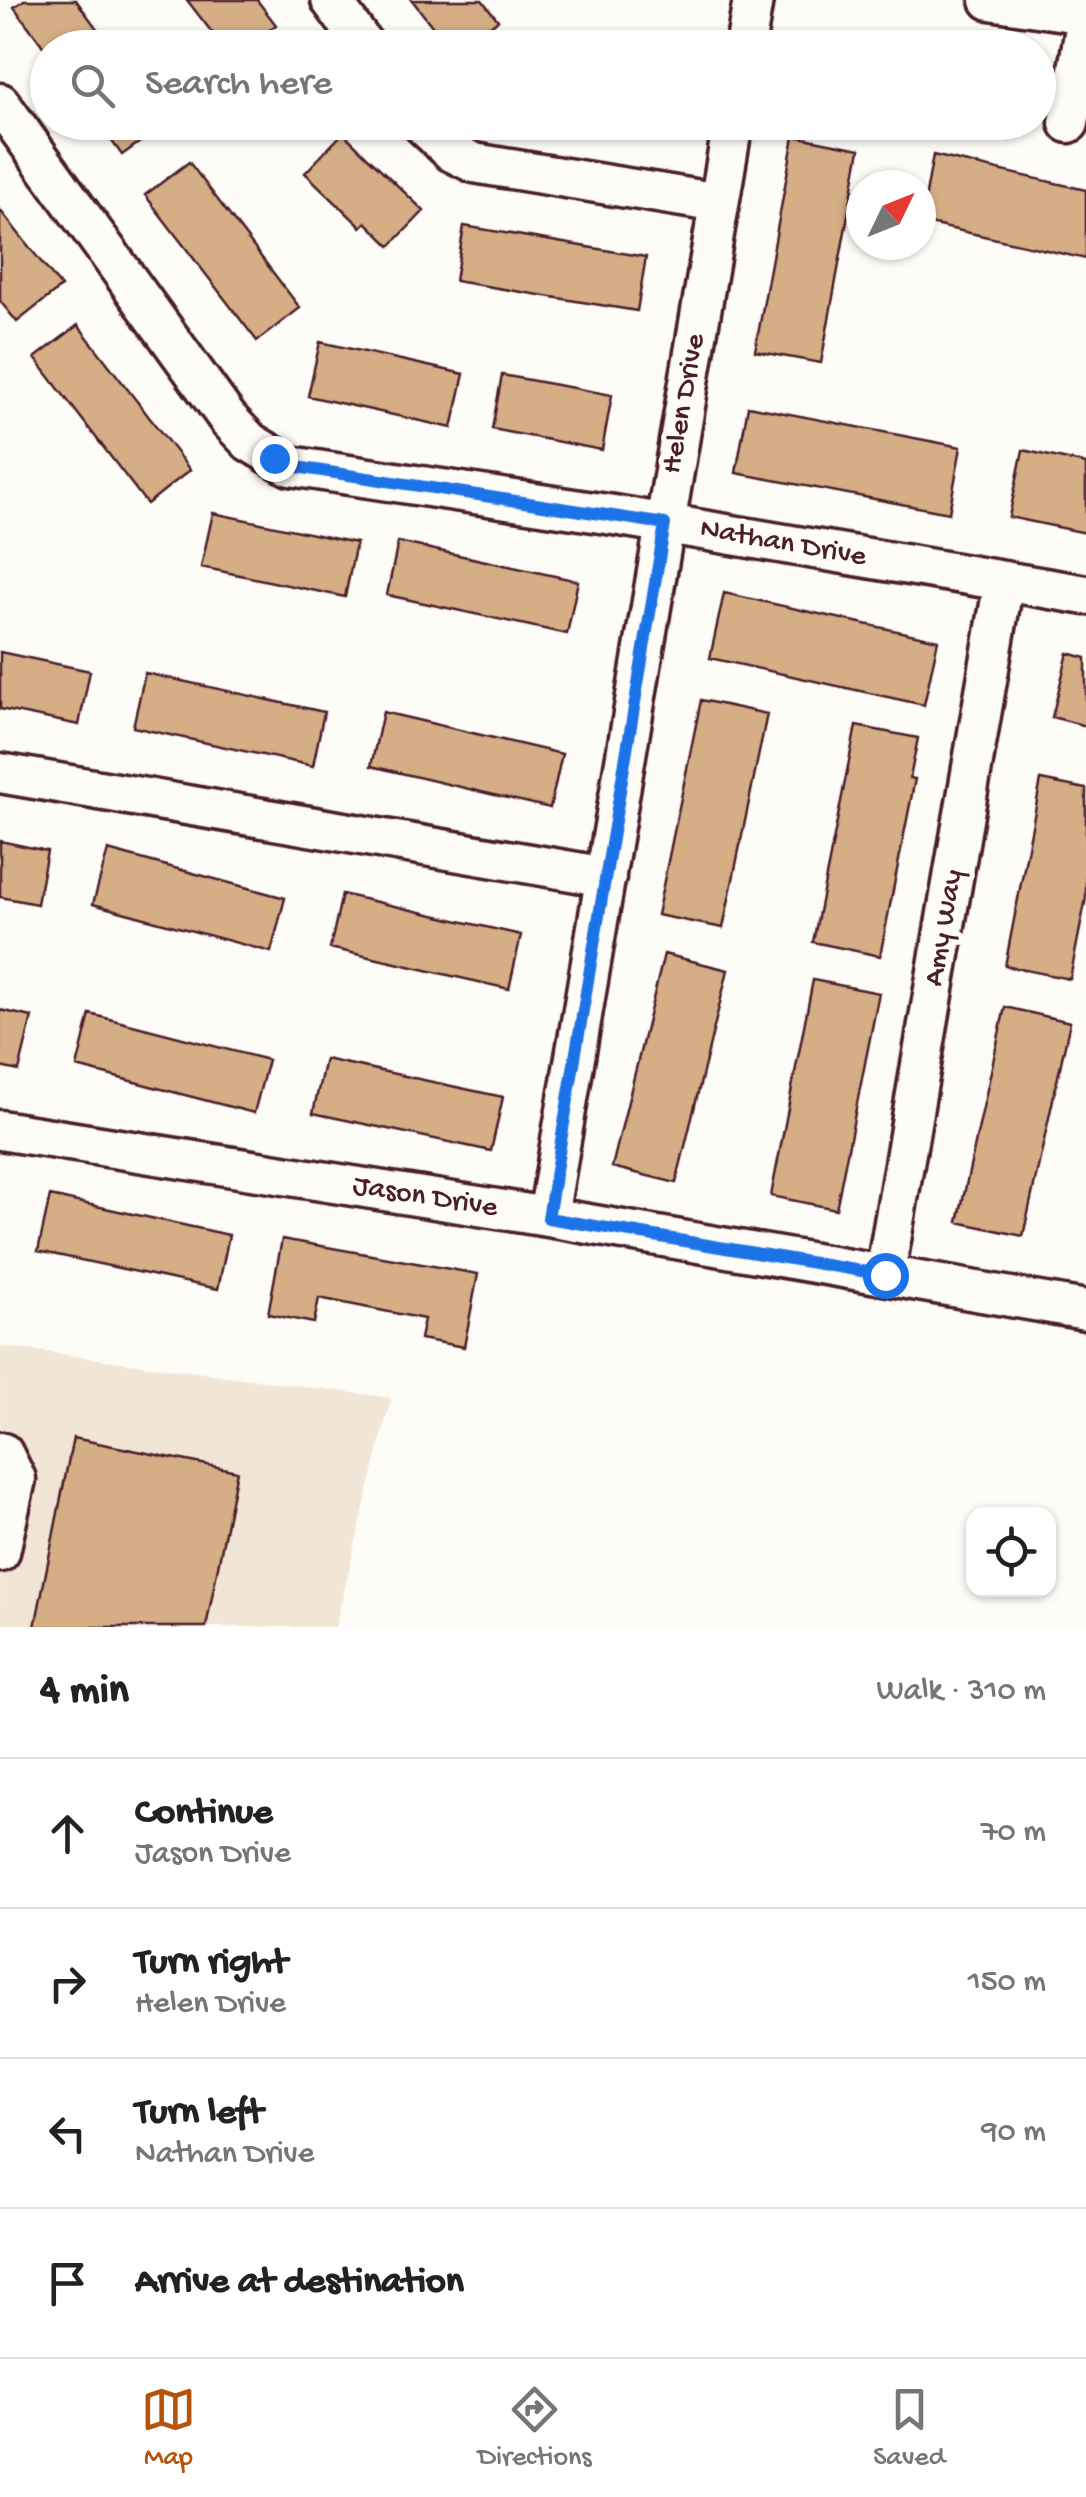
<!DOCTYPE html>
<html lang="en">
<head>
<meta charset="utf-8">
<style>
  :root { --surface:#fff; --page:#f6f6f6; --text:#222; --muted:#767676; --line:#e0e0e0; --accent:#b45309 }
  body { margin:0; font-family:"Gochi Hand",sans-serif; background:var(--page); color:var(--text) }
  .controls { position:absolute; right:30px; bottom:30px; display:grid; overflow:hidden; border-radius:20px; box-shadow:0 2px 8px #0004 }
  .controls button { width:90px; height:90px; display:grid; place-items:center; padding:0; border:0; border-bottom:2px solid var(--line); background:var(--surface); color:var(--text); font:50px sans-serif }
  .compass { position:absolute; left:846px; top:170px; width:90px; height:90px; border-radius:50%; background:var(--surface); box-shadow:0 2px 8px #0004; rotate:47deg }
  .stop { position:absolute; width:30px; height:30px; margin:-22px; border:8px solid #1a73e8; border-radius:50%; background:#fff }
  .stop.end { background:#1a73e8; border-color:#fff; box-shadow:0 2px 10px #0008 }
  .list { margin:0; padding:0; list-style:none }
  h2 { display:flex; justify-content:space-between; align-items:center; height:130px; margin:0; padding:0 40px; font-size:42px }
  h2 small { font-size:32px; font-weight:400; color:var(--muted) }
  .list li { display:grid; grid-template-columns:65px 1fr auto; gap:30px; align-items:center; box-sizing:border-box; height:150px; padding:0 40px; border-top:2px solid var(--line) }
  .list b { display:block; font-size:38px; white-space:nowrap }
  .list p { margin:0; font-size:32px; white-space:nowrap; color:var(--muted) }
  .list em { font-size:32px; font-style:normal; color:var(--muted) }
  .icon { flex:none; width:55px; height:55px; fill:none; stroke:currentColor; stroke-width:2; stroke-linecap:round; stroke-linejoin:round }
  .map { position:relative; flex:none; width:1086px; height:1627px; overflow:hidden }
  .search { position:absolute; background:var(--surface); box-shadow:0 2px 8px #0004; left:30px; right:30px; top:30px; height:110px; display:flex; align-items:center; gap:25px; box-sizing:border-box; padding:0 35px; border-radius:55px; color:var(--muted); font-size:38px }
  .sheet { height:730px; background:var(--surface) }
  nav { display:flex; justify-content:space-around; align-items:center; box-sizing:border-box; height:140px; border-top:2px solid var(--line); background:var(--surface); font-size:28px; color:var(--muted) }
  nav a { display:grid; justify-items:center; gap:5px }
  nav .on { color:var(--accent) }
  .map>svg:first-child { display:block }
  .built { fill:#f1e5d5 }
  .building { fill:#d5ae86; stroke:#4a1f2b; stroke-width:2.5 }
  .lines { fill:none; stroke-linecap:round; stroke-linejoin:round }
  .minor-casing { stroke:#4a1f2b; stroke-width:45 }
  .minor { stroke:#fdfcf7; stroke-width:38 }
  .route { stroke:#1a73e8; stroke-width:12 }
  .labels { text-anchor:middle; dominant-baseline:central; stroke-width:10; stroke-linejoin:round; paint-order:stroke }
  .street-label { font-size:30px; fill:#4a1f2b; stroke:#fdfcf7 }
</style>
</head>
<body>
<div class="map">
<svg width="1086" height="1627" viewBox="0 0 1086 1627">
  <rect width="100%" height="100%" fill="#fdfcf7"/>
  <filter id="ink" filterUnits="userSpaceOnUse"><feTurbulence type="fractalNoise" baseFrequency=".01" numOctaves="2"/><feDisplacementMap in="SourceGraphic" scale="20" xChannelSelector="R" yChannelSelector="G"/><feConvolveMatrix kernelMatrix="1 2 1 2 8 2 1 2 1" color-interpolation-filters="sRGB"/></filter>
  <g filter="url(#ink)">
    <path class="built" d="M0,1346L391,1398L335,1627H0Z"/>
    <path class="building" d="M24,0H76L111,48H48V53L14,7Z
      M187,0H257L276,25L246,48H224Z
      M412,0H482L498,20L462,48H449Z
      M98,122H166V123L122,155Z
      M626,122H669L667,131Z
      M343,133L424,211L390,246L366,222L361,227L305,173Z
      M794,136L860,149L821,363L755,351Z
      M933,155L1086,190V259L921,222Z
      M189,162L300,308L257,341L145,195Z
      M0,210L61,287L17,322L0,301Z
      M464,226L646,257L637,311L455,281Z
      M78,325L190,470L147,504L35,358Z
      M320,342L464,374L452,428L308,396Z
      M502,375L612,395L602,450L492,429Z
      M748,406L961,447L949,513L736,473Z
      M1023,450L1086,464V533L1009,517Z
      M213,513L356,543L345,597L201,567Z
      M398,542L578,581L567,634L387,595Z
      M724,593L938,640L924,705L710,658Z
      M0,652L90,671L79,725L0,709Z
      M1068,653L1086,658V726L1052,717Z
      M145,673L324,712L313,766L133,727Z
      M701,700L767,714L723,928L657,915Z
      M383,712L562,754L550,808L371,766Z
      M856,726L918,738L910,778L915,779L880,956L813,942Z
      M1041,780L1086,789V898L1070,979L1005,966Z
      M0,841L47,851L37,904L0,897Z
      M108,850L285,898L271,952L93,904Z
      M342,894L521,935L509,989L330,948Z
      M664,954L728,970L676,1183L612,1167Z
      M813,980L879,993L836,1209L771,1196Z
      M1005,1007L1070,1022L1023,1236L958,1222Z
      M0,1010L32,1017L19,1071L0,1067Z
      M90,1014L268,1060L254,1113L77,1067Z
      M325,1059L503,1097L491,1151L313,1113Z
      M50,1196L229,1235L218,1289L38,1251Z
      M282,1239L478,1274L464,1347L420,1339L424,1319L319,1298L314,1323L268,1314Z
      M73,1438L237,1471L206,1627H35Z"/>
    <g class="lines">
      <g class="minor-casing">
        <path id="minor" d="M331,0L366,48
          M990,0L1086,14
          M745,48L753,0
          M0,103L228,419L250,442L290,466L620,516L1086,595
          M420,122L452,152L474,163L719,203
          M1069,123L1086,22
          M0,773L606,877
          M0,1130L548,1217L1086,1310
          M548,1217L733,122
          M885,1275L1004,581
          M0,1452L3,1453L16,1479L0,1552"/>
      </g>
      <use href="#minor" class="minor"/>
    </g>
  </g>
  <g class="lines" filter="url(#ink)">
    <path class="route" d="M274,458L290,466L665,524L548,1218L885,1275"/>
  </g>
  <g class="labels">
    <g class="street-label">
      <text transform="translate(685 404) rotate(-80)">Helen Drive</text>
      <text transform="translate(783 544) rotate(10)">Nathan Drive</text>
      <text transform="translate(945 928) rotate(-80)">Amy Way</text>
      <text transform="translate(425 1198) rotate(9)">Jason Drive</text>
    </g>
  </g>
</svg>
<div class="controls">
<button><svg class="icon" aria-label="locate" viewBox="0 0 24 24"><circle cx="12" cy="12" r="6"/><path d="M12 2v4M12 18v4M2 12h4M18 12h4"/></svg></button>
</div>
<svg class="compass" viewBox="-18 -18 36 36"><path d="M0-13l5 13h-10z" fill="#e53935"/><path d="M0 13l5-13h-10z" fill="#767676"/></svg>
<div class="stop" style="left:885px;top:1275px"></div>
<div class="stop end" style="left:274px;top:458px"></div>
<div class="search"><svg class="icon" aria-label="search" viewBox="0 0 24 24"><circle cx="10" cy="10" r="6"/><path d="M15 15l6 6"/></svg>Search here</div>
</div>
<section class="sheet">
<h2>4 min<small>Walk · 310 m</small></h2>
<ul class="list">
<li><svg class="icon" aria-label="ahead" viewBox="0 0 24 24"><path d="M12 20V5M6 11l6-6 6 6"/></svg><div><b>Continue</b><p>Jason Drive</p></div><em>70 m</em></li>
<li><svg class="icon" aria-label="right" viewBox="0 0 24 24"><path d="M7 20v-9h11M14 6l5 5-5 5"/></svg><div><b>Turn right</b><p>Helen Drive</p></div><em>150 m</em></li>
<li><svg class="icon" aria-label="left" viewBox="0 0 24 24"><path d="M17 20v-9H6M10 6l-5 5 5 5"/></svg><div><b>Turn left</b><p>Nathan Drive</p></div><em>90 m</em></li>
<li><svg class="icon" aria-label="arrive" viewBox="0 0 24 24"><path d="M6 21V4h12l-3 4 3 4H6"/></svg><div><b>Arrive at destination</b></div></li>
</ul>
</section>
<nav>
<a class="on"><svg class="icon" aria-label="map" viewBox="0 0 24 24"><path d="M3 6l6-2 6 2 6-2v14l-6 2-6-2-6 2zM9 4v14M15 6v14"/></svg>Map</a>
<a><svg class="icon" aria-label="directions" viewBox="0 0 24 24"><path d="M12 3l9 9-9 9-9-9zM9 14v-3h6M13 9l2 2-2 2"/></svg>Directions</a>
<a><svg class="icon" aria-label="saved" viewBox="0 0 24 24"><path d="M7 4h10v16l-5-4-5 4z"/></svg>Saved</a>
</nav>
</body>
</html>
